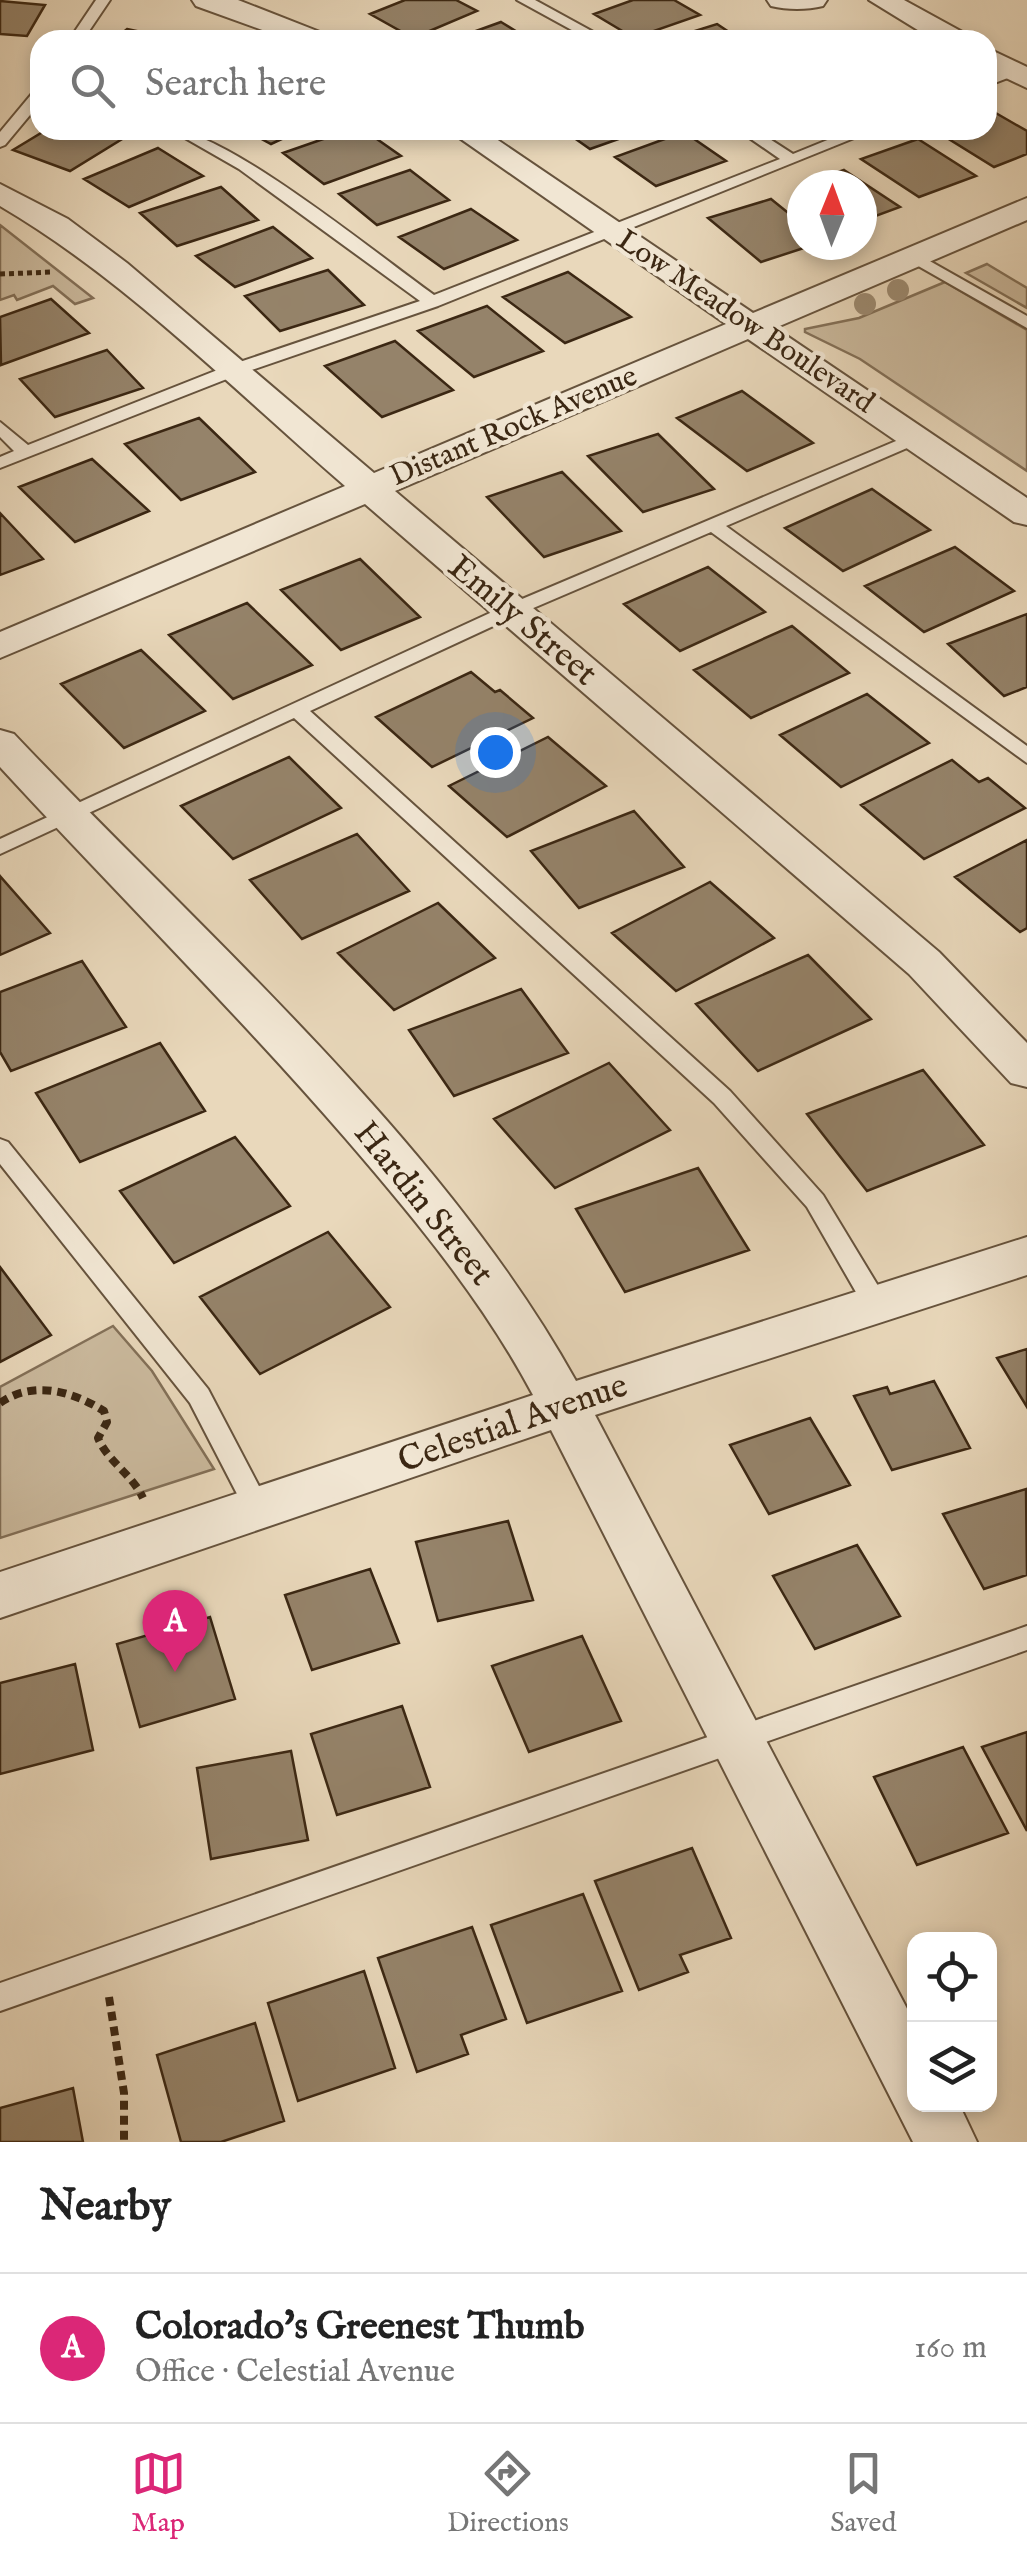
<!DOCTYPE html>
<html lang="en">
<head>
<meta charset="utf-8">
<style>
  :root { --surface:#fff; --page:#f2f2f2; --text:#222; --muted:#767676; --line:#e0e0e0; --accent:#db2777 }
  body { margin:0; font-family:"IM FELL English",serif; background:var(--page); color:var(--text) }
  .controls { position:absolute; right:30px; bottom:30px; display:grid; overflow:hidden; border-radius:20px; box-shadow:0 5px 15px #0003 }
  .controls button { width:90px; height:90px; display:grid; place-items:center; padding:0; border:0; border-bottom:2px solid var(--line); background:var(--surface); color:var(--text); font:50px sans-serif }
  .compass { position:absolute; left:787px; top:170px; width:90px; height:90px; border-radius:50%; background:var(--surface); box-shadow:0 5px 15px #0003; rotate:1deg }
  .you { position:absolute; left:495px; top:752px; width:35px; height:35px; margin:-25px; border:8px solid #fff; border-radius:50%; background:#1a73e8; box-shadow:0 0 0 15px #1a73e833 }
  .badge { display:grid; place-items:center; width:65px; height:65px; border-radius:50%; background:var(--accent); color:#fff; font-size:32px; font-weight:700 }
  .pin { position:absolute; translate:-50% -82px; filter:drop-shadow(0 2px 5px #0008) }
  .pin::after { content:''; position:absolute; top:52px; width:35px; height:30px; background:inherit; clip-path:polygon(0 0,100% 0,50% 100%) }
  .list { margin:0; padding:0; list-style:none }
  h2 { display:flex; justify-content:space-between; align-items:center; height:130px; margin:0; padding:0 40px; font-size:42px }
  h2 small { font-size:32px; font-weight:400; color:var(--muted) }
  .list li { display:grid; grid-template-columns:65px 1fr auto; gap:30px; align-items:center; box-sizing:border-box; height:150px; padding:0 40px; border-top:2px solid var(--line) }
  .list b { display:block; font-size:38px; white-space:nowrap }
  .list p { margin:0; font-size:32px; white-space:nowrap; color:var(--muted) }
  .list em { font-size:32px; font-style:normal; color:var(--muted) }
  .icon { flex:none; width:55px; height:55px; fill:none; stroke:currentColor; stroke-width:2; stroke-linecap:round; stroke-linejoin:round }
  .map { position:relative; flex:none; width:1027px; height:2142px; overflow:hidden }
  .search { position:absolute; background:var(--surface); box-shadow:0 5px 15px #0003; left:30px; right:30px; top:30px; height:110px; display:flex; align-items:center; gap:25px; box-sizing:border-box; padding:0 35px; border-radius:30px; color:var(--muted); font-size:38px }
  .sheet { height:280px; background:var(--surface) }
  nav { display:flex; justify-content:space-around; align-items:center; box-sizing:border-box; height:140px; border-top:2px solid var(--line); background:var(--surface); font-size:28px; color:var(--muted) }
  nav a { display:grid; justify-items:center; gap:5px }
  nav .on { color:var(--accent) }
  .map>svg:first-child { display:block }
  .green { fill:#cbba9e; stroke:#837058; stroke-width:2.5 }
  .building { fill:#95836a; stroke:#3b2713; stroke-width:2.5 }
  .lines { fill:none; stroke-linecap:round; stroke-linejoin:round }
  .lane-casing { stroke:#66533d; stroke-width:4 }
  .street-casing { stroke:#66533d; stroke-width:4 }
  .path-far1 { stroke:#3b2713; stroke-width:5; stroke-dasharray:5 4; stroke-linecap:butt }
  .path { stroke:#3b2713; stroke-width:8; stroke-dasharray:9 6; stroke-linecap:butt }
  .lane { fill:#f1e6d3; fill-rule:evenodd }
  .street { fill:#f1e6d3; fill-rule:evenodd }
  .tree { fill:#9d8b72 }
  .labels { text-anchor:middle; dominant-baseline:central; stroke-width:9; stroke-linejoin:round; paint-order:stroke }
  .far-street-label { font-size:30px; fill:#3b2713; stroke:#f1e6d3 }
  .street-label { font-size:35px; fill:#3b2713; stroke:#f1e6d3 }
</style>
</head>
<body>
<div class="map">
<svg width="1027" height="2142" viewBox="0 0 1027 2142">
  <rect width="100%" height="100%" fill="#e9d8bb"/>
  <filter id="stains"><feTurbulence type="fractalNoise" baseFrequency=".002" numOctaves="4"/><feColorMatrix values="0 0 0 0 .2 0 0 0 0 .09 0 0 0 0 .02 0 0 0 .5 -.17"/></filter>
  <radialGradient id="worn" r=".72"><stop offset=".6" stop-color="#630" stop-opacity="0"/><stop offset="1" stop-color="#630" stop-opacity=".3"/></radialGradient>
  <path class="green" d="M0,225L93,298L75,304L53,286L17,300L14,295L0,300Z
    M987,264L1027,288V308L966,273Z
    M945,282L1027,330V471L860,359L805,332V329L859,318Z
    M113,1326L152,1371L214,1469L0,1538V1387Z"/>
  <path class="building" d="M405,0H456L477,11L413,38L370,14Z
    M633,0H674L700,15L634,38L594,14Z
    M0,1L45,5L27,36L0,34Z
    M501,22L530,40H451Z
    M717,24L741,40H666Z
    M127,29L179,40H114Z
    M994,112L1027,131V154L994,167L939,133L987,130V115Z
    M46,130H111L127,136L70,171L13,150Z
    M245,130H301L271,144Z
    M349,130H364L401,156L324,184L283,153Z
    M563,130H644L590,149Z
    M684,132L726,161L656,186L615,157Z
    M918,139L976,176L919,197L861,159Z
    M158,148L203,176L129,207L84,179Z
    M410,170L449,200L377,225L339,194Z
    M844,170L900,207L862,221V185H802Z
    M221,187L258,220L177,246L140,213Z
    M771,199L802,224V245H813L761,262L708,218Z
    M471,209L517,240L444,269L399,237Z
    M273,227L312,258L235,287L196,256Z
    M328,270L364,305L280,331L245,296Z
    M568,272L631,317L565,343L503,297Z
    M51,299L89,333L1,365L0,317Z
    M487,306L543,351L474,377L418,331Z
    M395,341L453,390L382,417L325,366Z
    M107,350L143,388L55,417L20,379Z
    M742,391L813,443L747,471L677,418Z
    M199,418L255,472L181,500L125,444Z
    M658,434L714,489L643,512L588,456Z
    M92,459L149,511L75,542L19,487Z
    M562,472L621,531L544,557L487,497Z
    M872,489L930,530L843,571L785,528Z
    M0,513L43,559L0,575Z
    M955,547L1014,591L924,632L865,586Z
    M360,559L420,617L341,650L281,590Z
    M708,567L765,612L680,651L624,604Z
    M247,603L312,665L233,699L169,635Z
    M1027,614V687L1004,696L948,644Z
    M792,626L849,673L751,718L694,670Z
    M141,650L205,711L124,748L61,684Z
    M471,672L495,692L500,690L533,718L432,767L376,717Z
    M867,694L929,743L841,787L780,735Z
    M548,737L606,786L507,837L449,786Z
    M289,757L341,808L233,859L181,806Z
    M952,760L979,782L988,778L1025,808L924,859L861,805Z
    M634,811L684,867L579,908L531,851Z
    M357,834L409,891L302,939L250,880Z
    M1027,840V928L1020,932L955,877Z
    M0,876L50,933L0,955Z
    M710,882L774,938L676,991L612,933Z
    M438,903L495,958L394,1010L338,953Z
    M808,955L871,1019L758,1071L696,1004Z
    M82,961L126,1027L11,1071L0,1052V992Z
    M521,989L568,1053L454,1096L409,1030Z
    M160,1043L205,1111L80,1162L36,1093Z
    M609,1063L670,1130L555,1188L494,1119Z
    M923,1070L984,1145L867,1191L807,1114Z
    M235,1137L290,1206L174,1263L120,1191Z
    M698,1168L749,1250L625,1292L576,1209Z
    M328,1232L390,1307L260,1374L200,1297Z
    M0,1267L51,1335L0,1362Z
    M1027,1349V1407L997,1358Z
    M934,1381L970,1448L892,1470L854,1396L887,1387L890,1394Z
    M810,1418L850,1485L769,1514L730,1445Z
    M1026,1489L1027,1575L984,1589L943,1514Z
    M508,1521L533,1600L438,1621L416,1542Z
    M857,1545L900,1616L815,1649L773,1576Z
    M370,1569L399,1643L312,1670L285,1595Z
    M210,1617L235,1699L140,1727L117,1644Z
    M582,1636L621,1721L529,1752L492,1666Z
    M75,1664L93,1750L0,1774V1683Z
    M402,1706L430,1787L337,1815L311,1734Z
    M1027,1732V1831L982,1747Z
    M963,1747L1008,1833L917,1865L874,1777Z
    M291,1751L308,1840L211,1859L197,1768Z
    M692,1848L731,1938L680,1955L688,1972L639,1990L595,1881Z
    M583,1894L622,1991L527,2023L491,1925Z
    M472,1927L506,2019L461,2035L468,2054L417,2072L378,1958Z
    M364,1971L395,2068L298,2101L268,2003Z
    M255,2023L284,2121L221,2142H181L157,2055Z
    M73,2088L83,2142H0V2108Z"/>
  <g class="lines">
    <g class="lane-casing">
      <path id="lane" d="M96,0H110L83,40H69Z
        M517,0H535L608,40H590Z
        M1013,67L1020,71L1018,74L987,86V77Z
        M40,89V103L5,145L0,147V132L35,90Z
        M171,130C225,130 383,259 434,295L780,159L738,130H756L793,154L852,130H874L438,306L237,375L0,468V457L14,451L0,437V422L28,445L225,367L420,301L239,169Z
        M912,251L1027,316V328L906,259L904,256Z
        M915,433L921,434V442L726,526L1027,746V763L711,532L517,615L310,711L730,1091L823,1195L886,1299L889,1306L886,1313H868L807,1207L714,1103L294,718L0,854V839L503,607Z
        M0,1139L8,1142L208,1389L272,1511L268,1519L259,1522L250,1519L190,1403L0,1164Z
        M1027,1626V1650L0,2011V1983Z"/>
    </g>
    <g class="street-casing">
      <path id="street" d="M192,0H238L325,34L330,40H290L196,6Z
        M767,0H827L823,6C807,10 787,10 771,6Z
        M869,0H904L966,34L971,40H934Z
        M987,48L1027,67V88L987,69Z
        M448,130H483L753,313L1027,198V220L775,328L1027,498V525L1014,522L748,339L395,491L939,952L1027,1043V1087L1011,1083L909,974L365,504L0,658V632L345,486C235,391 125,279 0,206V184L68,219L127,263L374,473L726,324Z
        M0,730L14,734C203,934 442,1140 576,1381L1027,1237V1275L595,1415L914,2022V2104H959L977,2142H913L551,1430L0,1618V1572L533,1395C483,1301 415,1219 346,1139C235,1011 115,892 0,767Z"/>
    </g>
    <path class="path-far1" d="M0,274L53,272"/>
    <path class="path" d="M0,1403C33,1380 72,1391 104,1411L107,1422L98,1438C108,1462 132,1474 143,1498
      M109,1997L124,2093V2142"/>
    <use href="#lane" class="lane"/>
    <use href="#street" class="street"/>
  </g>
  <g class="tree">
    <circle cx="898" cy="290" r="11"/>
    <circle cx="865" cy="304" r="11"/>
  </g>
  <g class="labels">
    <g class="far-street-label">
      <text transform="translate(745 322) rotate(34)">Low Meadow Boulevard</text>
      <text transform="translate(514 427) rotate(-23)">Distant Rock Avenue</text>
    </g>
    <g class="street-label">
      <text transform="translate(522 621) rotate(40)">Emily Street</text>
      <text transform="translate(423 1204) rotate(51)">Hardin Street</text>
      <text transform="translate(513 1424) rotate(-19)">Celestial Avenue</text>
    </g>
  </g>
  <rect width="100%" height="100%" filter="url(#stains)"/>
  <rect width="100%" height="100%" fill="url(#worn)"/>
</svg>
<div class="controls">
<button><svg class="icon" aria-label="locate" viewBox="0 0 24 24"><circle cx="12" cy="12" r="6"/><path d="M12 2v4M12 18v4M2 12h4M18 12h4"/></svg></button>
<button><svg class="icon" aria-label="layers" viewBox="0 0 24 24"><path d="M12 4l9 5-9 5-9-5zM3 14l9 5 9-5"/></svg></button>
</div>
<svg class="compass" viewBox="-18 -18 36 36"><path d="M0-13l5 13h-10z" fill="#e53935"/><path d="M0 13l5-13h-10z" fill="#767676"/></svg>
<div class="you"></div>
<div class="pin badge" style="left:175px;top:1672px">A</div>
<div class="search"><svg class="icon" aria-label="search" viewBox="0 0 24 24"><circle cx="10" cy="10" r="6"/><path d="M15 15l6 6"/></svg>Search here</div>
</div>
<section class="sheet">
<h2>Nearby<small></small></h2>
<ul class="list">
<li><span class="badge">A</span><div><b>Colorado's Greenest Thumb</b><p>Office · Celestial Avenue</p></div><em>160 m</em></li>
</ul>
</section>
<nav>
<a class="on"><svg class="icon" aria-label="map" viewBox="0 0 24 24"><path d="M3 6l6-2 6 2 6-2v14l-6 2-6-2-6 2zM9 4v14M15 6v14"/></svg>Map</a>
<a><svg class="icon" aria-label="directions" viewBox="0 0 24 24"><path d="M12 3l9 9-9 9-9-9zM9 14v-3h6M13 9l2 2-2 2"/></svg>Directions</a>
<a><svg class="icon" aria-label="saved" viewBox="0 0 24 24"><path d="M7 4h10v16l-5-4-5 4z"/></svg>Saved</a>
</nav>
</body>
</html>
